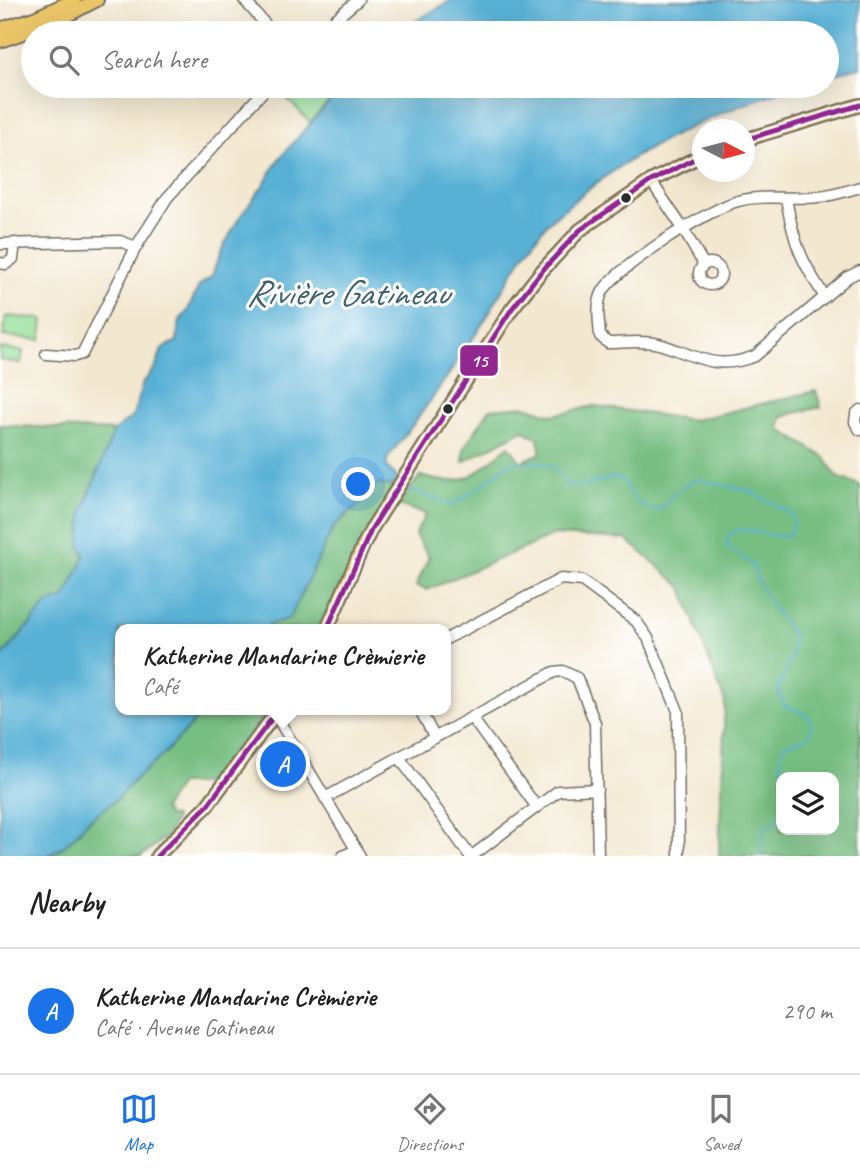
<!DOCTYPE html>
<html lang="en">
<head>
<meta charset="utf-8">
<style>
  :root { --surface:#fff; --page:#f6f6f6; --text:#202124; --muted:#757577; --line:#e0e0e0; --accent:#1a73e8 }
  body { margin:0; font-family:Caveat,sans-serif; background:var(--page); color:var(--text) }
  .controls { position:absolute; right:21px; bottom:21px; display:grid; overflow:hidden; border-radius:14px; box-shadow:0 7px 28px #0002 }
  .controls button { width:63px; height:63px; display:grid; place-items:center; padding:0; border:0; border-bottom:2px solid var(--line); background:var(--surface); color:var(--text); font:35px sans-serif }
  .compass { position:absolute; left:692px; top:119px; width:63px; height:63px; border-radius:50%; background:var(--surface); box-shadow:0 7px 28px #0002; rotate:96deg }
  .you { position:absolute; left:359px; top:485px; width:24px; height:24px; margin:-18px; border:5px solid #fff; border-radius:50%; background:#1a73e8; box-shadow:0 0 0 10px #1a73e833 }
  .badge { display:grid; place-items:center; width:46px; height:46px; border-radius:50%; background:var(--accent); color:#fff; font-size:23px; font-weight:700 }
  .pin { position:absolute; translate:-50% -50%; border:4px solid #fff; box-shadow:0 2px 7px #0006 }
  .popup { position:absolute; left:115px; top:624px; width:336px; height:91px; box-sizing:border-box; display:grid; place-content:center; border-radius:14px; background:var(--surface); filter:drop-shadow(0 2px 5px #0005); font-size:23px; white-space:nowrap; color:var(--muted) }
  .popup b { font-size:26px; color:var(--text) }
  .popup::after { content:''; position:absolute; left:50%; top:100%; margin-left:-14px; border:14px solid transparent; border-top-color:var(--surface) }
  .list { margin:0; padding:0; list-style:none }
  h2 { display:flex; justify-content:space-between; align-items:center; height:91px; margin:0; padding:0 28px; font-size:30px }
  h2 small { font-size:23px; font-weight:400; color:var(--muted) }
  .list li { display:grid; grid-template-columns:46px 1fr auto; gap:21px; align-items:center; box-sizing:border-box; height:126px; padding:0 28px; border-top:2px solid var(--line) }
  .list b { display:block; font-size:26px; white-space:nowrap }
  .list p { margin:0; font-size:23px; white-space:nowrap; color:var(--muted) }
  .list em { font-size:23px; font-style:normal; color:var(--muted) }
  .icon { flex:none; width:38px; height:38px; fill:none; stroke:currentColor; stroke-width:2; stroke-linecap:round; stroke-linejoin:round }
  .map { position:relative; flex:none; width:860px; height:856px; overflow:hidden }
  .search { position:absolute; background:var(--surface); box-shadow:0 7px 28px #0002; left:21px; right:21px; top:21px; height:77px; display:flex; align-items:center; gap:18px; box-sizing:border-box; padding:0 24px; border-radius:38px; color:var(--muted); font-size:26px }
  .sheet { height:217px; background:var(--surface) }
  nav { display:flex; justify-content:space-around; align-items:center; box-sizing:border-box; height:98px; border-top:2px solid var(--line); background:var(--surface); font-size:19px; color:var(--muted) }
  nav a { display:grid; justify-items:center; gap:4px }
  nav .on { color:var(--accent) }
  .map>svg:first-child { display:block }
  .green { fill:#95df9a; stroke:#608562; stroke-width:2 }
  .forest { fill:#78be82; stroke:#527456; stroke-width:2; fill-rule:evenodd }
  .water { fill:#58b1d5; stroke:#426e80; stroke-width:2 }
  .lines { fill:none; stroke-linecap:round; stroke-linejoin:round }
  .stream { stroke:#58b1d5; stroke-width:2 }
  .minor-casing { stroke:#716d64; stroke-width:13 }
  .major-casing { stroke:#716d64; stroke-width:16 }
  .minor { stroke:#fff; stroke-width:10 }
  .major { stroke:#ebc669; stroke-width:12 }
  .bus-1-casing { stroke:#fff; stroke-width:10 }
  .bus-1 { stroke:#922790; stroke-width:5 }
  .bus-dot { fill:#2b2b2b; stroke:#fff; stroke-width:2.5 }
  .labels { text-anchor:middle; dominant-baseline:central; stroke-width:6; stroke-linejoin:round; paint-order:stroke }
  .water-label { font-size:37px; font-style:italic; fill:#3d616f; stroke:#fff }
  .line-badge { stroke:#fff; stroke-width:2.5 }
  .badge-label { font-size:19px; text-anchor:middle; font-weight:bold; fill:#fff }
</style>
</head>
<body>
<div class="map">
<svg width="860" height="856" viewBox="0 0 860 856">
  <rect width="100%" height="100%" fill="#fff"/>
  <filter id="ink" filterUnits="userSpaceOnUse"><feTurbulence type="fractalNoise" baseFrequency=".0143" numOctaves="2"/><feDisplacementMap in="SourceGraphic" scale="14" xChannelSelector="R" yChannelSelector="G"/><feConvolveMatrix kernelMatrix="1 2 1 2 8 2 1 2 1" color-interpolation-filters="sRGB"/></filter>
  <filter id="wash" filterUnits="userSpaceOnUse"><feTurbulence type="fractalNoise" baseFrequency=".00686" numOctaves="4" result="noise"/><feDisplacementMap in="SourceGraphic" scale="28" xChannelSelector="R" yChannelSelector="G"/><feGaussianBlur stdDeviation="1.57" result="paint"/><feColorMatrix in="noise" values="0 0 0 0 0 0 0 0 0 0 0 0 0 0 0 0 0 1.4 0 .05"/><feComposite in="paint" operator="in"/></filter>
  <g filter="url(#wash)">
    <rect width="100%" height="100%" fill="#f2e7cf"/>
    <path class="green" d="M275,86H343L310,122Z
      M6,316L43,319L41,340L3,336Z
      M0,348L23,351L21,363L0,360Z"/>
    <path class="forest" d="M816,391L821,407L782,416L779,429L824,457L837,477L860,485V856H719L725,702L681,586L626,539L554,535L427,590L416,586L429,557L415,535L426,514L398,505L420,476C467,490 474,474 509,446L521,462L541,453L538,439L523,430L463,462L464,448L490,409L525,406L553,415L594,406L694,420ZM781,777H834V830H781Z
      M0,425L114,431L83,510L85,556L65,599L47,604L0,659Z
      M376,484H387L395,487L318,629H266L318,559L334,526L367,497Z
      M205,710H268L217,780L201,784H180L163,809L168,816L174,817L175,819L167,836L141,856H48C54,852 61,849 66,844C76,837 83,825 93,817C133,784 170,748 205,710Z"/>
    <path class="water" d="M452,0H860V67L827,75V33H400L412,23Z
      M343,86H795C716,113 638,146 574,201C566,208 557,214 549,222C523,250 505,287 485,320C454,368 422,414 387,459V467L398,478L391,486L376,484L367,497L334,526L290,618L269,625L266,629H120V710H205L162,756L133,781L116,800L90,819L67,844L48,856H0V659L47,604L65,598L85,556L80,544L83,510L114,431L133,416L143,383L156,367L162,349L177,341L180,320L187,312L199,286L212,276L220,253L239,218L262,187L279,159Z"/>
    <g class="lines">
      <path class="stream" d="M405,488L453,505C473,492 491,480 508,463L538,462L554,467L567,485C573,486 579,487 584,486C594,485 607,476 617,478C632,482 624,507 659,510L678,490L696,479L750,491L792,514L793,521L790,534C770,544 731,512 726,546L752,564L761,588L793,637L792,655L778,689L784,705C799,712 820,716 808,737L784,745L780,766L787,777
        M760,856L764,828L781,817"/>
    </g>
  </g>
  <g filter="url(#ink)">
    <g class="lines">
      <g class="minor-casing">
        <path id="minor" d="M244,0L273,33
          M319,33L358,0
          M651,181L682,227L704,265
          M860,187C846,191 832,196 818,197C792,200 764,194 738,201C711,208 613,269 602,293C596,306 599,322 600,336L608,343C624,343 644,340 659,344C696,355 714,372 755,356L848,277L860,271
          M786,198C794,243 800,259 825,297
          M0,244L120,241L136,247
          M0,263L6,264L13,259L15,243
          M699 274a11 11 0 1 1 22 0a11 11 0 1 1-22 0Z
          M46,354L75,356L82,354L136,247L167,198L268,86
          M860,410L856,414L855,422L860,430
          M446,639L561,579L582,581L636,621L648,638L678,711L679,856
          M420,710L435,738
          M275,714L360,856
          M472,718L536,806
          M399,757L470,856
          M325,798L554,672L563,671L577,678L595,723L598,856
          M343,856L356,850
          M472,856L558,791L597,789"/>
      </g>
      <g class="major-casing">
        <path id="major" d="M0,29L34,18L74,0
          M0,41L55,22L97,0
          M744,140L860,105
          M327,629L363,546L372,528L511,310L540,273L580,230L651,181L702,155
          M157,856L207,806L278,710"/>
      </g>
      <use href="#minor" class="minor"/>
      <use href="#major" class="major"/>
      <g class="bus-1-casing">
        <path id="bus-1" d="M744,140L860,105
          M327,629L372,528L511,310L540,273L580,230L651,181L702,155
          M157,856L207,806L278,710"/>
      </g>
      <use href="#bus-1" class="bus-1"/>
    </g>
  </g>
  <g class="bus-dot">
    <circle cx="626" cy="198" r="6"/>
    <circle cx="448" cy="409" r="6"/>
  </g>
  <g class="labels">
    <g class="water-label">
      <text x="347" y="292">Rivière Gatineau</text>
    </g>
  </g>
  <rect class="line-badge" x="459" y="344" width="40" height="33" rx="7" fill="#922790"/>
  <g class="badge-label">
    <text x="479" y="367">15</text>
  </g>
</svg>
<div class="controls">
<button><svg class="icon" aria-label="layers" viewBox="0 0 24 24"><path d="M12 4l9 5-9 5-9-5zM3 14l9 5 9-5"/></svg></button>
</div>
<svg class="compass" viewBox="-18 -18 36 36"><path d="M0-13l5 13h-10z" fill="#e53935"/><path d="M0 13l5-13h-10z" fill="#757577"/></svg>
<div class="you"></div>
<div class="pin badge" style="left:283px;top:764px">A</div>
<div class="popup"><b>Katherine Mandarine Crèmierie</b>Café</div>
<div class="search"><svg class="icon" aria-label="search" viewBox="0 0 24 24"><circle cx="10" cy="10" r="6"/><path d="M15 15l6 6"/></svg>Search here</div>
</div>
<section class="sheet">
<h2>Nearby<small></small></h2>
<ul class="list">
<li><span class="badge">A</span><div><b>Katherine Mandarine Crèmierie</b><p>Café · Avenue Gatineau</p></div><em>290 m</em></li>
</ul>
</section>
<nav>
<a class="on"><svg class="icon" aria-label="map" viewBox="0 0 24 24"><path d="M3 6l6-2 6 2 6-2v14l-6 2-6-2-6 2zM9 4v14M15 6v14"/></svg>Map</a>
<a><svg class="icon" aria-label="directions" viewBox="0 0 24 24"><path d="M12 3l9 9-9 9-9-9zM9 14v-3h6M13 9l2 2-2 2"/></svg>Directions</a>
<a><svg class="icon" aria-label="saved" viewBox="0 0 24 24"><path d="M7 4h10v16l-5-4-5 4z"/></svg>Saved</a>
</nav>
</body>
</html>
